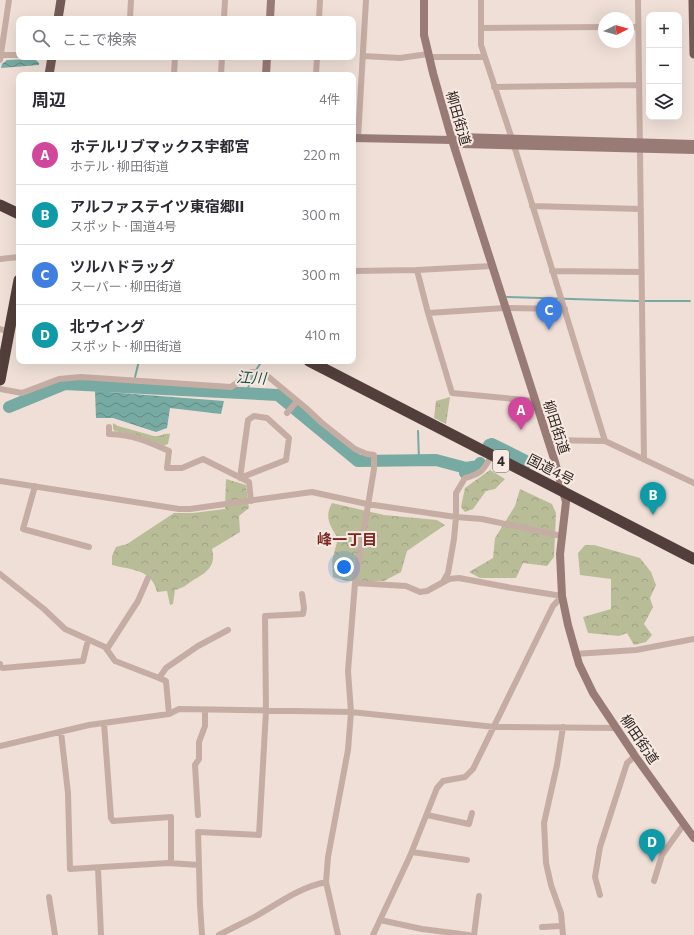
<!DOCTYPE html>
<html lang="ja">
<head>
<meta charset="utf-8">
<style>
  :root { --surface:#fff; --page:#f7f7f7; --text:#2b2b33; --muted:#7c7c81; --line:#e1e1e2; --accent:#1d514a }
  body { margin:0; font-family:Commissioner,"Noto Sans JP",sans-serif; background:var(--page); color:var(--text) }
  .controls { position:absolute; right:12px; top:12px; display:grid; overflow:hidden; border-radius:8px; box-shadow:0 4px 16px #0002 }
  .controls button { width:36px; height:36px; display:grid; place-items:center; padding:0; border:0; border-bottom:1px solid var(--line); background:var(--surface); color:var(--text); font:20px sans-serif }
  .compass { position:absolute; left:598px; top:12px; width:36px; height:36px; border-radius:50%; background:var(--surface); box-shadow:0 4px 16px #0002; rotate:84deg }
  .you { position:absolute; left:344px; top:567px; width:14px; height:14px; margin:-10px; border:3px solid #fff; border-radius:50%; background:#1a73e8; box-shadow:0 0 0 6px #1a73e833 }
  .badge { display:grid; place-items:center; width:26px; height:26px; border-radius:50%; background:var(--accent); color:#fff; font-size:13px; font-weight:700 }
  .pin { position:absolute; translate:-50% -33px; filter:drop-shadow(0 1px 2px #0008) }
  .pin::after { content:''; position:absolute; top:21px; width:14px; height:12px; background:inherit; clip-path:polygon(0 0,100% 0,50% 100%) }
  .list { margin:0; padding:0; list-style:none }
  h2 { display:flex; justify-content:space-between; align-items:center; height:52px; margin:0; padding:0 16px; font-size:17px }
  h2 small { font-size:13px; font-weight:400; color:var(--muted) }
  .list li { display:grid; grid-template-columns:26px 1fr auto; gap:12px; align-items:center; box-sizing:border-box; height:60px; padding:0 16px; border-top:1px solid var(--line) }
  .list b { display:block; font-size:15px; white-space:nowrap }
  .list p { margin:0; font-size:13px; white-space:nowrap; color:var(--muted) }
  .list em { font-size:13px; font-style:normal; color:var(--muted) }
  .icon { flex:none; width:22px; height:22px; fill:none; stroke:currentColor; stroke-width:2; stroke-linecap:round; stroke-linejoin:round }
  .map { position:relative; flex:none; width:694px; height:935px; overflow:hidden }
  .search { position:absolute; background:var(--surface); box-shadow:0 4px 16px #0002; left:16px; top:16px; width:340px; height:44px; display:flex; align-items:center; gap:10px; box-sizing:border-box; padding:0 14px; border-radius:8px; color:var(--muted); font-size:15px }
  .panel { position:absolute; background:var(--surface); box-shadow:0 4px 16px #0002; left:16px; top:72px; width:340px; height:292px; border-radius:8px }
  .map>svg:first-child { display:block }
  .grass { fill:url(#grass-tufts) }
  .forest { fill:url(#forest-crowns) }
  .water { fill:url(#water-waves) }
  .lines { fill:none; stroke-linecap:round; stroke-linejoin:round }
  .stream { stroke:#77aaa2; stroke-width:2 }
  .river { stroke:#77aaa2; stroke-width:12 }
  .street { stroke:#c6ada4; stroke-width:6 }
  .secondary { stroke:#997b76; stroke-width:8 }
  .primary { stroke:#735b57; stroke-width:9 }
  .highway { stroke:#523f3c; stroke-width:11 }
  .labels { text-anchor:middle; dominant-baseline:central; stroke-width:4; stroke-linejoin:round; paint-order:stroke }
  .shield { fill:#f7eae3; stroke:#6d625e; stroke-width:1 }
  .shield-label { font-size:13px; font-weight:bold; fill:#322725 }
  .street-label { font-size:14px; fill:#322725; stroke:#f7eae3 }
  .water-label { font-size:15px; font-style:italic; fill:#1d514a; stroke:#f7eae3 }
  .neighbourhood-label { font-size:15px; font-weight:bold; fill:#7d2622; stroke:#f7eae3 }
</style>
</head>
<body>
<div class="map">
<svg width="694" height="935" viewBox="0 0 694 935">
  <defs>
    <pattern id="grass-tufts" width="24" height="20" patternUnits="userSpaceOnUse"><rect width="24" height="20" fill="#b8bd98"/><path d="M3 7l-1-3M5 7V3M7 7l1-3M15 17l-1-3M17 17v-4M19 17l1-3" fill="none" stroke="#9fa283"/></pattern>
    <pattern id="forest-crowns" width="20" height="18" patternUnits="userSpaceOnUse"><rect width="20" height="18" fill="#b8bd98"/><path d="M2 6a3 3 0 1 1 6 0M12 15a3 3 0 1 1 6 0" fill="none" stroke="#9fa283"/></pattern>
    <pattern id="water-waves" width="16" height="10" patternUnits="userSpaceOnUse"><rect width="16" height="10" fill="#77aaa2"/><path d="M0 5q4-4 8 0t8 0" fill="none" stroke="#628a84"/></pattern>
  </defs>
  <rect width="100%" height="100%" fill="#efdfd7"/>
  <path class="grass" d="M450,397L446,424L434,418L436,401Z
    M113,423L118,426L154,436C160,437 164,433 170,434L168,444L163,446L139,436L115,431L113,429Z"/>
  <path class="forest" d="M490,470L505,479L495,489L486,491L473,509L465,512L461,507L465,488Z
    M226,479L246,485L249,508L239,516L240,532L212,549C216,564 209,571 197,578C189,582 185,588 175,590L173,604L170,605L167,591L157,592C152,569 131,570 112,565V556L116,547L127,544L174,513H193L225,509Z
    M520,489L552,504L556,513L554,557L547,566L523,563L516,578H480L469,572L493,558L495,538L515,506Z
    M332,503L384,515L437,520L445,525L407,551L401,572L384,581H346L333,577L332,561L338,538C330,526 324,517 332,503Z
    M585,545H594L640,558L651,572L656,585L650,598L653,607L644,624L652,635L646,642L634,645L627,633L619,636L588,633L583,617L611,609V579L580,575L578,553Z"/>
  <path class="water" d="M35,59L39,63V65L1,68L2,64L7,60Z
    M95,391L224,401L221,414L170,408L167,428L156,432L113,418H96Z"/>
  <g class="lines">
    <path class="stream" d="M507,297L636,301H690
      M256,370L262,361
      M135,377L139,361
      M133,388V384
      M246,393L253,375
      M418,431L419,460"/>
    <path class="river" d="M9,407L65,384L278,395L358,461L436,460L466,468L465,473
      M489,445L492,444L528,462
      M466,468L479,466L480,463"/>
    <path class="street" d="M481,0V45L512,139L605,441
      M638,0L644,459
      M130,19L131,0
      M224,19L225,0
      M319,19L320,0
      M628,27H638
      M481,28L604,27
      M0,55H19
      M363,56L400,58L428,54
      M429,57H485
      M0,60L9,0
      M174,75L175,57
      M221,75L222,57
      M316,75L317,57
      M494,87L639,85
      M358,138L366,0
      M532,206L641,209
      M0,259L19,257
      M417,270L428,313L505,308L565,309
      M353,271L417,270L492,266
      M552,271L641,272
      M428,313L452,393L535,401
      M0,329L10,332
      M0,389L22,393L59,379L81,377L231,387L252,372L265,374L306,408L322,423L355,449L367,454L374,455V469L355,583L348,671L351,712L348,750L328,857L326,882L338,935
      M287,413L297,401
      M254,416L267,418L289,438L286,460L240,478L248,420Z
      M109,427V434C134,435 147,441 169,451L167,468H182L203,459L249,482L251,501
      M547,440L605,441L694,483
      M0,481L179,509H190L312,492L367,504L456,517L482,519L562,536
      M35,486L23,529L89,547
      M0,574L44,609L65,629L105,647L115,661L159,678L166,668L198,646L228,630
      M443,582L448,573L454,539L456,517V493L465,478C481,474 484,470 491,456
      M355,583L406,586L420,592L427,591L449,579L459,578L512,588L562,596
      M107,649L138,601L148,578
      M575,654L636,650L694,639
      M0,664V667L3,668L83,661L88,640
      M159,678L166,681L169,714
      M104,723L111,818L113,821L171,817V863
      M61,732L68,793L70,869L168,863L199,865L198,832L259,835L266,711L265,616L303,614L304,608L302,594
      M0,746L89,725L169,714L179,709L351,712L495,727L617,728
      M198,815L195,765L199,759V742L205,726V710
      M427,815L469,824L472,813
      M412,852L467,860
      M199,865L200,905L202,935
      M98,868L101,935
      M654,881L662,855L684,824
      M600,895L595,877L600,847L627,763L635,756
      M49,897L55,935
      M380,920L422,929L469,935
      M542,927L562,926
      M219,935C232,928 245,922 258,915C280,902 301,887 326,882
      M373,935L410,856L437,788L443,781L465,777L473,769L553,606L562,596
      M474,935L479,896
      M563,935L561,913L551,885L546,863L544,823L557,765L563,727"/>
    <path class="secondary" d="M424,0V35L433,73L452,140L555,462L566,502L560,554L562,596L568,625L579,664L593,693L635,756L694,838
      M270,19L271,0
      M266,75L267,57
      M353,138L452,140L459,137L694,144
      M452,140L460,144L694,150"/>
    <path class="primary" d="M693,0L694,54
      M58,19L61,0
      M49,75L52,57"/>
    <path class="highway" d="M0,205L19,214
      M309,361L694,559
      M0,380L19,280"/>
  </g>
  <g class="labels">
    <rect class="shield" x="493" y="450" width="16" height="22" rx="3"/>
    <g class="shield-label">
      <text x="501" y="461">4</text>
    </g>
    <g class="street-label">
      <text transform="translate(459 118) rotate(74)">柳田街道</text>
      <text transform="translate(557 427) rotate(72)">柳田街道</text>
      <text transform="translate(551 469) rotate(27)">国道4号</text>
      <text transform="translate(640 739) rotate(56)">柳田街道</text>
    </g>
    <g class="water-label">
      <text transform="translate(251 377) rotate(3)">江川</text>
    </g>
    <g class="neighbourhood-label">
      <text x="347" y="539">峰一丁目</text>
    </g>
  </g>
</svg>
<div class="controls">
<button>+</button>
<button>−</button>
<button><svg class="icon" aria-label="layers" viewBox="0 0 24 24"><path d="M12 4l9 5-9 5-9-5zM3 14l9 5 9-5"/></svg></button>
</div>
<svg class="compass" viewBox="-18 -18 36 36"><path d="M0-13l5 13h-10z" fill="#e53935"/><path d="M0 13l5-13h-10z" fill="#7c7c81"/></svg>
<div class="you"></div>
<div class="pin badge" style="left:521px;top:430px;background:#d1479c">A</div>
<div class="pin badge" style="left:653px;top:515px;background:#0f9aa8">B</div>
<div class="pin badge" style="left:549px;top:330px;background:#3f7fe0">C</div>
<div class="pin badge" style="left:652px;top:862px;background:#0f9aa8">D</div>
<div class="search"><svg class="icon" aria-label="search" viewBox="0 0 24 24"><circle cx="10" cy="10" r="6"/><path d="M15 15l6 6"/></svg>ここで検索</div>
<section class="panel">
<h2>周辺<small>4件</small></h2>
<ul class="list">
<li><span class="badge" style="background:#d1479c">A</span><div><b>ホテルリブマックス宇都宮</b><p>ホテル · 柳田街道</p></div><em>220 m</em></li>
<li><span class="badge" style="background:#0f9aa8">B</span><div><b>アルファステイツ東宿郷II</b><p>スポット · 国道4号</p></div><em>300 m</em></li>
<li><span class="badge" style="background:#3f7fe0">C</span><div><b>ツルハドラッグ</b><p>スーパー · 柳田街道</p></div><em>300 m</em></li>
<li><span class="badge" style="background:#0f9aa8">D</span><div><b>北ウイング</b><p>スポット · 柳田街道</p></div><em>410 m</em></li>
</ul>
</section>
</div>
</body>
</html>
